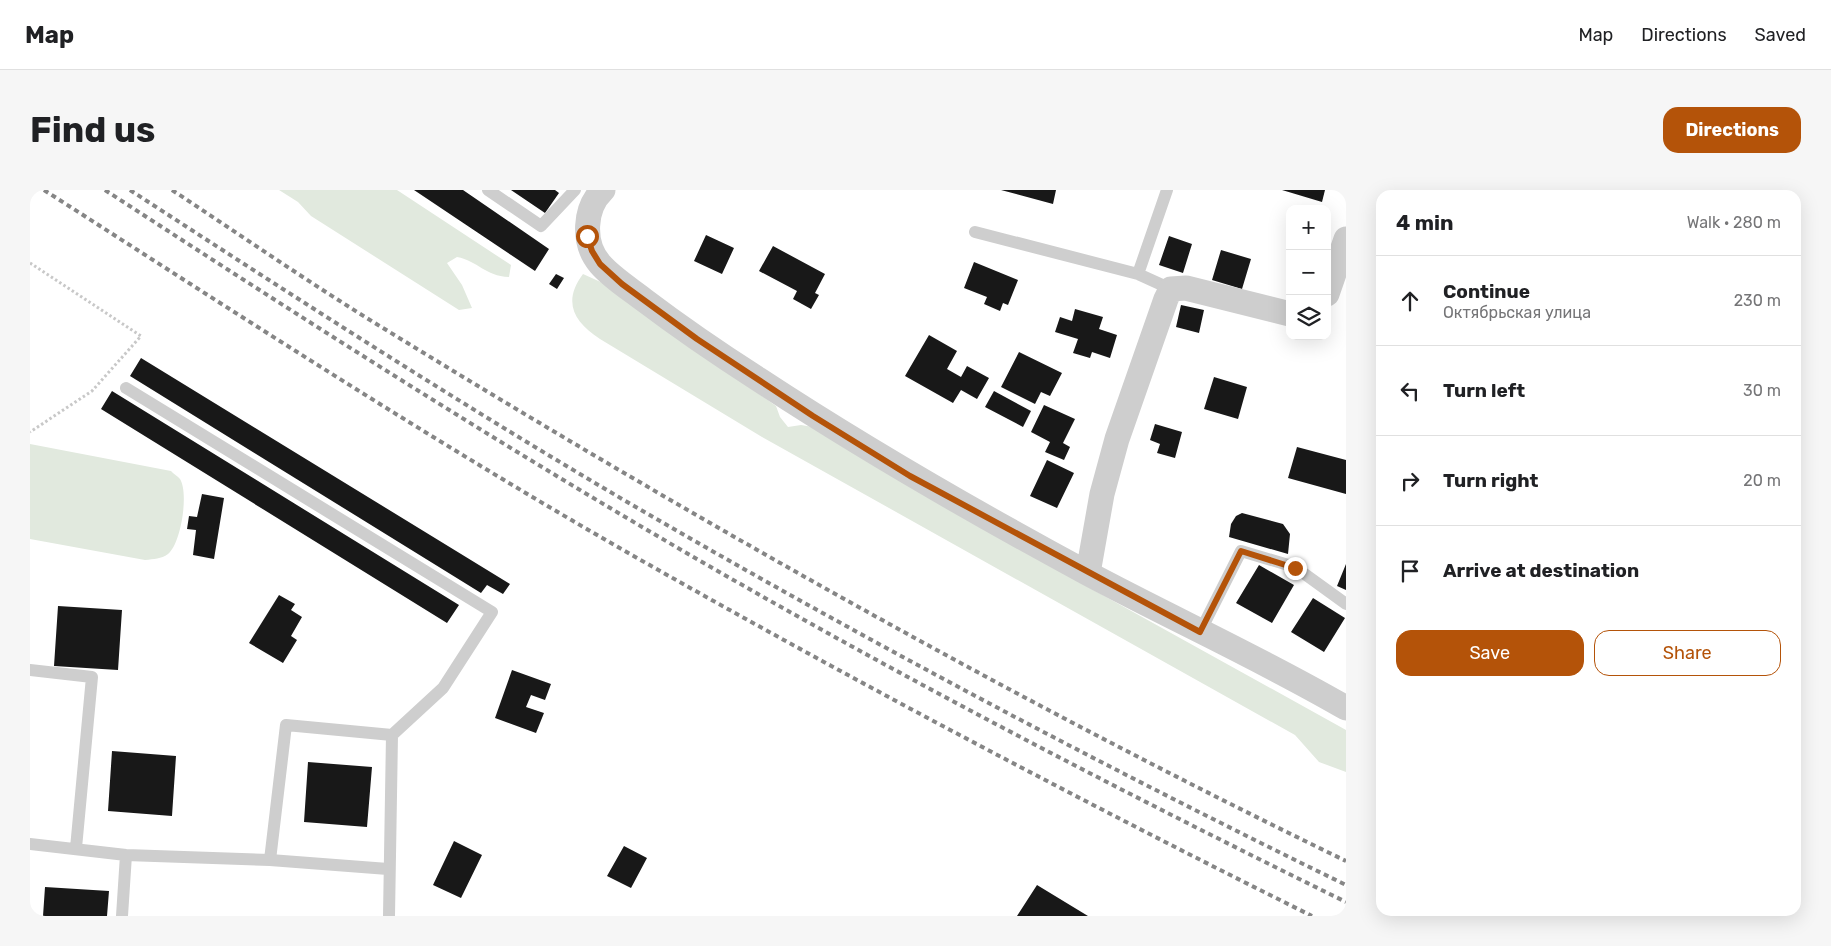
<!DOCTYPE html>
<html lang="en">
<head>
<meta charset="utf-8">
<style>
  :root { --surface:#fff; --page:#f6f6f6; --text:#202124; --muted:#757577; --line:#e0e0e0; --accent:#b45309 }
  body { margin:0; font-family:Rubik,sans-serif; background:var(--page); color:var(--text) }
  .controls { position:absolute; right:15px; top:15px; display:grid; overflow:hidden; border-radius:10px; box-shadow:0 5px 20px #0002 }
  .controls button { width:45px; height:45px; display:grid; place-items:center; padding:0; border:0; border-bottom:1px solid var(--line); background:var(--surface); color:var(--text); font:25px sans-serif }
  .stop { position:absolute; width:15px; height:15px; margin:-11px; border:4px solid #b45309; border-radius:50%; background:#fff }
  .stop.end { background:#b45309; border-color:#fff; box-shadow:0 1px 5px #0008 }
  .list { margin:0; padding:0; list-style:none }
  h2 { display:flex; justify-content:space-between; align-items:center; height:65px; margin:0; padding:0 20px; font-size:21px }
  h2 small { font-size:16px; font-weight:400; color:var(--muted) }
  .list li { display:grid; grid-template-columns:32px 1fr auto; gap:15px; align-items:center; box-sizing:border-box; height:90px; padding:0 20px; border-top:1px solid var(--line) }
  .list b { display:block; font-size:19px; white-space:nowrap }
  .list p { margin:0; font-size:16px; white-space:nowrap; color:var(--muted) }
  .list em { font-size:16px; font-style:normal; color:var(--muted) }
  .actions { display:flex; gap:10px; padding:15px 20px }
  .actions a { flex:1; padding:11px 0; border:1px solid var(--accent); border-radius:15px; text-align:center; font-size:18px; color:var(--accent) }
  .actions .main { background:var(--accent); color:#fff }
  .icon { flex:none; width:28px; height:28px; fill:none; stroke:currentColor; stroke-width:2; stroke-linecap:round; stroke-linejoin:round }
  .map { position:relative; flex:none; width:1316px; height:726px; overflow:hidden; border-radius:15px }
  header { display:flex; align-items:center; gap:30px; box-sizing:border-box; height:70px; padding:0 25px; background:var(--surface); border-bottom:1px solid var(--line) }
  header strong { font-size:24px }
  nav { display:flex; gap:28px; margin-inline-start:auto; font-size:18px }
  .intro { display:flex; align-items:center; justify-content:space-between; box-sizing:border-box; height:120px; padding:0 30px }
  h1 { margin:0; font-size:35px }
  .button { padding:12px 22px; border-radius:15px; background:var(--accent); color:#fff; font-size:18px; font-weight:700 }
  main { display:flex; gap:30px; padding:0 30px }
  aside { flex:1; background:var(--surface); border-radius:15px; box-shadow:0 5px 20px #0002 }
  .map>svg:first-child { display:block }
  .green { fill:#e1e9de }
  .building { fill:#181818 }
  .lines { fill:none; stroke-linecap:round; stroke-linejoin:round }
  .path { stroke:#c8c8c8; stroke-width:3; stroke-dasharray:2.5 2.5; stroke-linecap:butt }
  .service { stroke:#cecece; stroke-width:12 }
  .minor { stroke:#cecece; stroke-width:25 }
  .rail { stroke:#868686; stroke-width:4; stroke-dasharray:5 4; stroke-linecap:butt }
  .route { stroke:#b45309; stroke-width:6 }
</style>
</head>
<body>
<header>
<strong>Map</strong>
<nav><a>Map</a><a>Directions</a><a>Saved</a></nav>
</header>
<div class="intro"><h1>Find us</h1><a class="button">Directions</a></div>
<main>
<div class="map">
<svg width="1316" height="726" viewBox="0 0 1316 726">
  <rect width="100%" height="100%" fill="#fff"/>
  <path class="green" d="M249,0H367L481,75L479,87C455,86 448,71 427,67L417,73L432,95L442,118L429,120L281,26L268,12Z
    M553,84L575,94L746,216L750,227L758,237L771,235L783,237L1031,382L1316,540V582L1289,572L1265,545L732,247L570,149C544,132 532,112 553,84Z
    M0,254L141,281C143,284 148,286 150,289C159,303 151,354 138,364C131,369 124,369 115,370L0,349Z"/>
  <path class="building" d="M384,0H433L519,59L505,81Z
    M481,0H525L529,3L515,23Z
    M971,0H1026L1023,14Z
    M1252,0H1295L1292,12Z
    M676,45L704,58L692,84L664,71Z
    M1139,46L1162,54L1153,83L1129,75Z
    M743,56L795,84L785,103L789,105L781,119L763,109L767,101L729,81Z
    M1191,60L1221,69L1212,99L1182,90Z
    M944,72L988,90L978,115L973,113L970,121L954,114L957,107L934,98Z
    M526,84L534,88L527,99L519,94Z
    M1151,115L1174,120L1169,143L1146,137Z
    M1045,119L1073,127L1069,139L1087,145L1080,168L1062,162L1060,168L1043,163L1048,149L1025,142L1030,127L1042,131Z
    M899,145L927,161L917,179L931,187L937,176L959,188L947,209L931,200L923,213L875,186Z
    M989,162L1032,183L1020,206L1011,202L1005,214L971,197Z
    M111,168L480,394L473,404L457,395L451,403L100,186Z
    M1184,187L1217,197L1208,229L1174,219Z
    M82,201L429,415L417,433L71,219Z
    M964,201L1001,221L993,237L955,217Z
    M1014,215L1045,229L1033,253L1040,257L1034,270L1015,262L1020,252L1001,242Z
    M1125,234L1152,242L1145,268L1127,263L1130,254L1120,250Z
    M1267,257L1316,270V304L1258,288Z
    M1017,270L1044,283L1027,318L1000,306Z
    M172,304L194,308L184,369L163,365L166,340L157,339L159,326L167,327Z
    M1212,323L1253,334L1260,344L1258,364L1199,347L1201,334L1206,326Z
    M1316,374V400L1307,396Z
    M1229,375L1264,395L1242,433L1206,413Z
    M249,405L265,414L261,420L272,427L261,446L267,450L253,473L219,453Z
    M1283,408L1315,428L1294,462L1261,442Z
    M28,416L92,420L88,480L24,476Z
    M482,480L521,494L515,510L501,505L496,517L514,523L506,543L465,528Z
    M82,561L146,566L142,626L78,621Z
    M278,572L342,577L337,637L274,632Z
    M424,651L452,665L431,708L403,695Z
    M594,656L617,668L601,698L577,686Z
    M1007,695L1058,726H987Z
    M15,697L79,701L77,726H13Z"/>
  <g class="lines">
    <path class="path" d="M0,73L111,146L62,201L0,242"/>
    <path class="service" d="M458,0L511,36L545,0
      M945,42L1108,84L1141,99
      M1108,84L1137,0
      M96,198L462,422L413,498L362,545
      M1170,442L1211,361L1265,377L1316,414
      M0,480L62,487L46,658
      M0,654L96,665L240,670L358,679
      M240,670L256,535L362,545L359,726
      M92,726L96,665"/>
    <path class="minor" d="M573,0C554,18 552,53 570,74C582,88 600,99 614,110C651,138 689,164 728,189C836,260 944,322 1057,383C1143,429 1232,469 1316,518
      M1297,104L1316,49
      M1058,383L1072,304L1087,249L1136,109L1141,99L1156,98L1260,124"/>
    <path class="rail" d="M14,0C220,132 425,266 639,386C850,505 1065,618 1282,726
      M75,0C264,123 454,245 648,358C866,485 1090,601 1316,712
      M100,0C283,119 467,238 656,346C872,470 1093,586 1316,695
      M142,0C212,46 281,94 353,138C665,330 986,511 1316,671"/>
  </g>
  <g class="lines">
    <path class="route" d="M557,46L562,61L570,74L592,94L667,149L783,226L880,286L1170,442L1211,361L1265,378"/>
  </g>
</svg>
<div class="controls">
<button>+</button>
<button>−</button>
<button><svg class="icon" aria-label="layers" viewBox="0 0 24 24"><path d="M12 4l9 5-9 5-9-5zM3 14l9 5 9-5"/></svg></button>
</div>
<div class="stop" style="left:557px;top:46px"></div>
<div class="stop end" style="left:1265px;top:378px"></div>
</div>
<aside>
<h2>4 min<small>Walk · 280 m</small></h2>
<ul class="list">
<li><svg class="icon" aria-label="ahead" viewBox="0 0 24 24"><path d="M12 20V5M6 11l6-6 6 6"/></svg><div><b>Continue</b><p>Октябрьская улица</p></div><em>230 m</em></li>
<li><svg class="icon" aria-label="left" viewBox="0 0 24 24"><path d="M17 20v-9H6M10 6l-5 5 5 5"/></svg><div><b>Turn left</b></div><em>30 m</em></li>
<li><svg class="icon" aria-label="right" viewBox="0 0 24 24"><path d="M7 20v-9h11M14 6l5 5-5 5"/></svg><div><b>Turn right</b></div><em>20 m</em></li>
<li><svg class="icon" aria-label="arrive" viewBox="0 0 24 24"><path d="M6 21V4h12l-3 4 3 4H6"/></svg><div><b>Arrive at destination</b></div></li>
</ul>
<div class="actions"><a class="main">Save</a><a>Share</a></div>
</aside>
</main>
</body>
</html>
